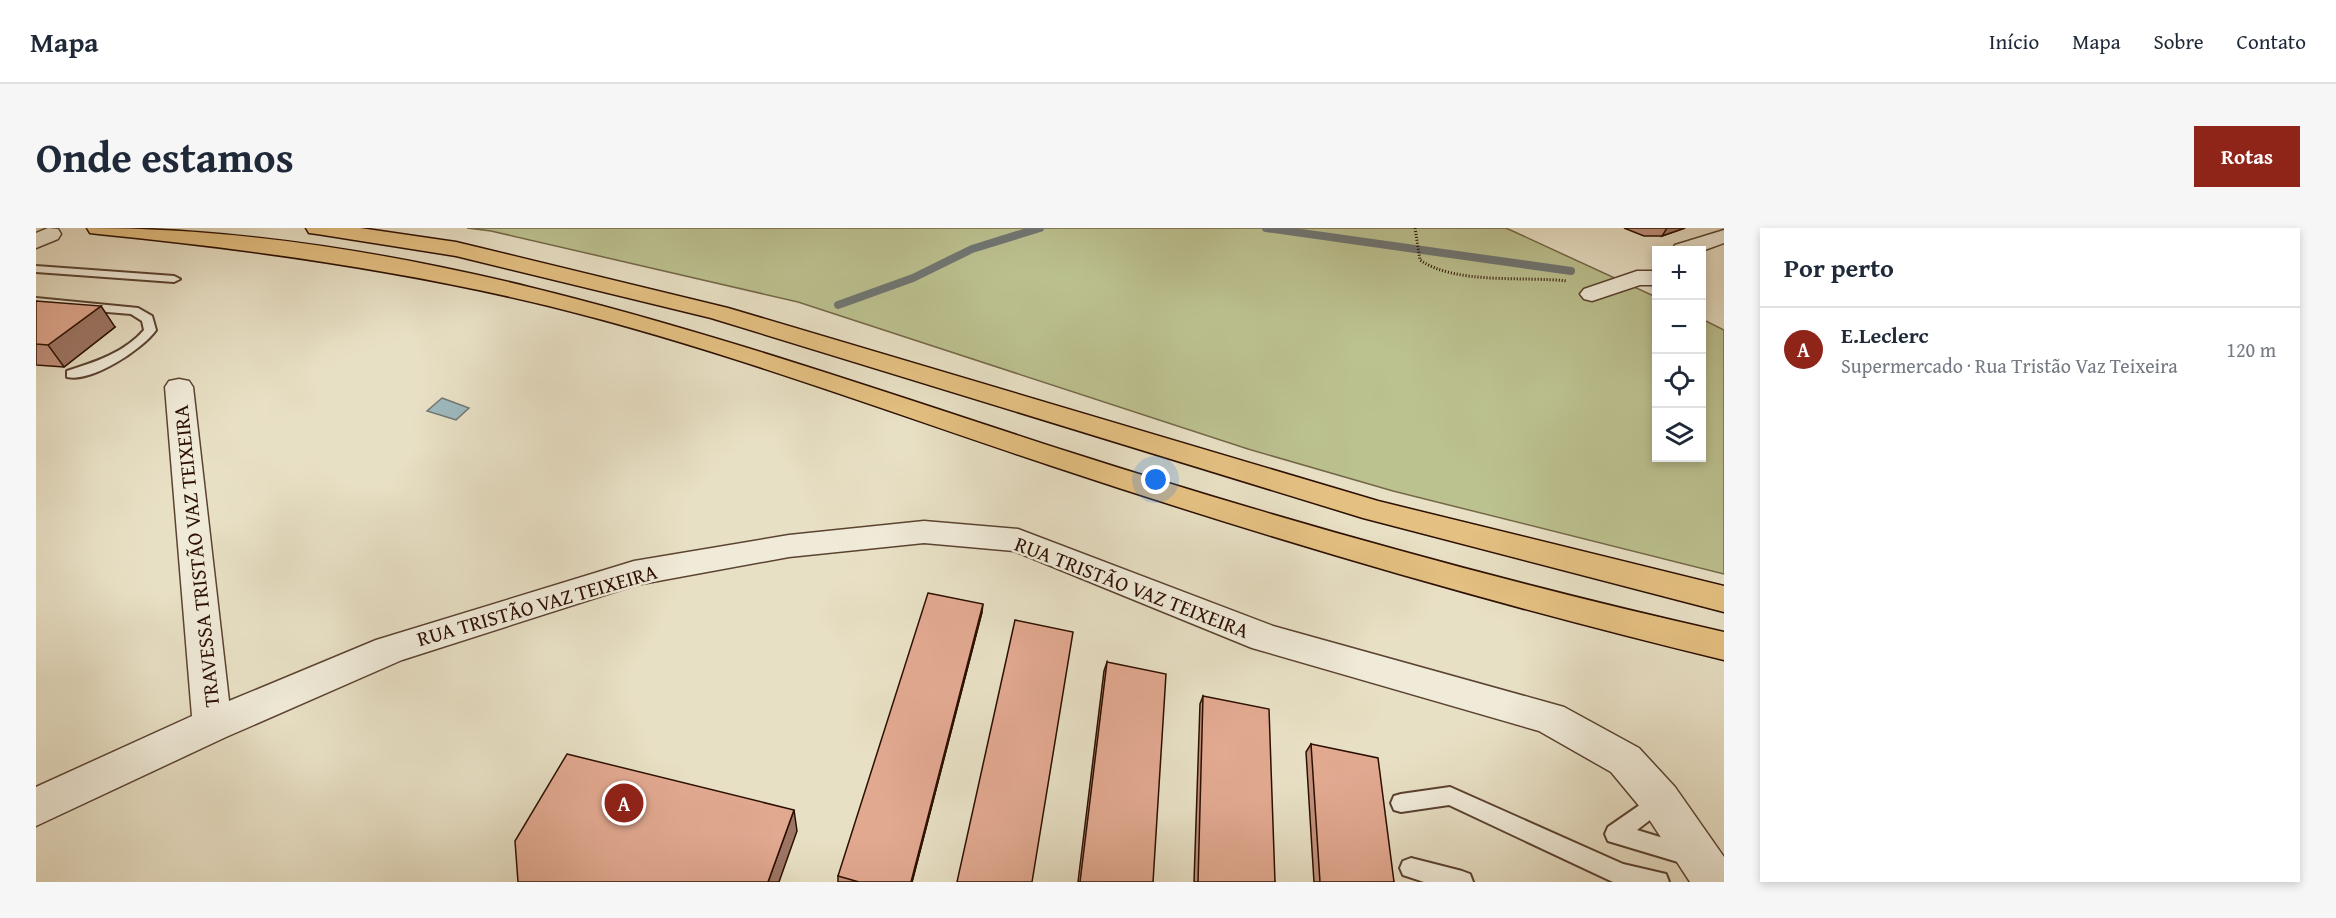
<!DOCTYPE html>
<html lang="pt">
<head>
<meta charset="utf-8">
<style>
  :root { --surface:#fff; --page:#f6f6f7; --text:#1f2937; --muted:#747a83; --line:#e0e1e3; --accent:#8f2418 }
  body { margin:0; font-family:"Gentium Book Plus",serif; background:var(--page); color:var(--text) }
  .controls { position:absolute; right:18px; top:18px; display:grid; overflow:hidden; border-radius:0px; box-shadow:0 3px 9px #0003 }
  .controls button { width:54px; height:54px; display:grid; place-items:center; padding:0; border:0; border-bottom:2px solid var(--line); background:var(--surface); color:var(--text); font:30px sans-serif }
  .you { position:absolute; left:1120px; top:252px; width:21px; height:21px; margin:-15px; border:4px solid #fff; border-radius:50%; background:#1a73e8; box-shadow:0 0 0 9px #1a73e833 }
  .badge { display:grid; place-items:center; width:39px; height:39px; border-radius:50%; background:var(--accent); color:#fff; font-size:20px; font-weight:700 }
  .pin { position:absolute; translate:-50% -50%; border:3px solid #fff; box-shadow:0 2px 6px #0006 }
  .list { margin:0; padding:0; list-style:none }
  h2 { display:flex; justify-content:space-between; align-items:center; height:78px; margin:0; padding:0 24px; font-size:26px }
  h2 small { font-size:20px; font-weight:400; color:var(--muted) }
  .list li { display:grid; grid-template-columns:39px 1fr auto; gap:18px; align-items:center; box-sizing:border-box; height:84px; padding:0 24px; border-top:2px solid var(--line) }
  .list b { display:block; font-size:22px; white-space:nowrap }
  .list p { margin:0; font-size:20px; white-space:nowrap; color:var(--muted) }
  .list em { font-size:20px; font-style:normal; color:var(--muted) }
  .icon { flex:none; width:33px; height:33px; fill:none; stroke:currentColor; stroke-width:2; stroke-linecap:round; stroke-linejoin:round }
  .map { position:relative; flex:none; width:1688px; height:654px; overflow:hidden; border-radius:0px }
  header { display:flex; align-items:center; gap:36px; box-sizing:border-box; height:84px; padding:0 30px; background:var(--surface); border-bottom:2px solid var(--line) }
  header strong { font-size:28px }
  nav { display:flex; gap:33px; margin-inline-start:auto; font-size:21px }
  .intro { display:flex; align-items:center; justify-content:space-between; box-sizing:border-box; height:144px; padding:0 36px }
  h1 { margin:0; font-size:42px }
  .button { padding:15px 27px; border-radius:0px; background:var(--accent); color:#fff; font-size:21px; font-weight:700 }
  main { display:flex; gap:36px; padding:0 36px }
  aside { flex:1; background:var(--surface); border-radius:0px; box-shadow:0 3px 9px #0003 }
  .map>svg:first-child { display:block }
  .green { fill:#bcc190; stroke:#746848; stroke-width:1.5 }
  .water { fill:#9dbac0; stroke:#707673; stroke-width:1.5 }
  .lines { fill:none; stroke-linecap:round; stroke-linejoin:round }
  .stream { stroke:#707673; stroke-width:8 }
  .lane-casing { stroke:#5b4331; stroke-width:4 }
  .street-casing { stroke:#5b4331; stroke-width:3 }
  .highway-casing { stroke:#2c0f00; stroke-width:3 }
  .path { stroke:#2c0f00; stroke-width:3; stroke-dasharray:1 2; stroke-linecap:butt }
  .lane { fill:#f0ebd9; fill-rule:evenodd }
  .street { fill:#f0ebd9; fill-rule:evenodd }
  .highway { fill:#e4c082; fill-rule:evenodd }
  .wall { fill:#c2917d; stroke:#2c0f00; stroke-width:1.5 }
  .shaded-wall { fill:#9e7666; stroke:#2c0f00; stroke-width:1.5 }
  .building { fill:#e2a991; stroke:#2c0f00; stroke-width:1.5 }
  .labels { text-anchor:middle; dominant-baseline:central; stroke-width:5; stroke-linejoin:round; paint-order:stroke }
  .street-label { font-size:21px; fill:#2c0f00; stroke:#f0ebd9 }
</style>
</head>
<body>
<header>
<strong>Mapa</strong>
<nav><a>Início</a><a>Mapa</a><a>Sobre</a><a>Contato</a></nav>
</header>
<div class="intro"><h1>Onde estamos</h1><a class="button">Rotas</a></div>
<main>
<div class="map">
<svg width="1688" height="654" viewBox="0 0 1688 654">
  <rect width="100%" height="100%" fill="#e8e0c5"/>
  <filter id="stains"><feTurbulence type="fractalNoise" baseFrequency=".00333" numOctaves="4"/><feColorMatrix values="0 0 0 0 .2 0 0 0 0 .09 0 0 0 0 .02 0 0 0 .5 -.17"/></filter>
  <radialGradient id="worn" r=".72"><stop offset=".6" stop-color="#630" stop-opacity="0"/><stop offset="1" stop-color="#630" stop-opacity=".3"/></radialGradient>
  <path class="green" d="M431,0H1470L1620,69V230H1666V91L1688,102V346L1357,263L1212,221L762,74L455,3Z"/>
  <path class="water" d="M406,170L433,180L420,192L391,183Z"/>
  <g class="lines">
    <path class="stream" d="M1230,0L1535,43
      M802,77L877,50L936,21L1004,0"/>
    <g class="lane-casing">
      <path id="lane" d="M0,38L138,48L144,51L138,54L0,44Z
        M0,70L102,80L116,88L120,102C107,121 55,155 31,149V143C59,134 88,125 108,102L106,93L95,86L0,78Z
        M1414,559L1587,636L1630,646L1633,654H1577L1413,577L1365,584L1358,582L1355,575L1358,568L1365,566Z
        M1624,563L1631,565L1634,572L1631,579L1601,602L1660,620L1663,627L1660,634L1652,637L1572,613L1569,606L1572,599Z
        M1375,630L1426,643L1434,646L1437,654H1388L1367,647L1364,640L1367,633Z"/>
    </g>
    <g class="street-casing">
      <path id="street" d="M12,0L22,1L25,6L22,11L0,20V5Z
        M1688,2V15L1666,23L1636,22L1639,17Z
        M1601,43H1620V57H1604L1556,73L1548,71L1544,66L1548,61Z
        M143,151L153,153L157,159L193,473L340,412L598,333L753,307L888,293L982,301L1237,398L1528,479L1603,520L1639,559L1688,629V654H1654L1609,585L1575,544L1503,503L1216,420L978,323L888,315L753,329L600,357L366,432L190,509L0,598V559L156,488L129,159L133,153Z"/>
    </g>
    <g class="highway-casing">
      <path id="highway" d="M51,0C391,0 714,121 1033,224C1249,293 1467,354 1688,404V432C1460,377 1235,311 1013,237C847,182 683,120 513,78C365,42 214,21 62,6L54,5Z
        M270,0H324L420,14L692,80L1342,273L1688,358V384L1327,290L675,90L420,28L281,6L273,5Z"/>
    </g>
    <path class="path" d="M1379,0L1384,32C1420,57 1488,48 1531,53"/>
    <use href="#lane" class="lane"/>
    <use href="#street" class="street"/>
    <use href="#highway" class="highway"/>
  </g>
  <path class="wall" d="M1588,0H1649L1626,8H1608Z
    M0,73L79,99L28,139L0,137Z
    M946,384L876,654H802V648Z
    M1071,434L1117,654H1042L1068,443Z
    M1167,468L1239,654H1158L1164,476Z
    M1275,516L1358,654H1278L1270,524Z"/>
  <path class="shaded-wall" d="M1631,0H1649L1626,8Z
    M65,78L79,99L28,139L12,117Z
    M947,376L946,384L876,654H875Z
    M758,582L761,603L743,654H732Z"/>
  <path class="building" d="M0,73L65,78L12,117L0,116Z
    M892,365L947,376L875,654H823L802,648Z
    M979,392L1037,404L996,654H921Z
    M1071,434L1130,446L1117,654H1044Z
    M1167,468L1233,481L1239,654H1162Z
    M1275,516L1342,530L1358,654H1284Z
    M531,526L758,582L732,654H482L479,613Z"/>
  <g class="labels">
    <g class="street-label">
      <text transform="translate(160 328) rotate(-96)">TRAVESSA TRISTÃO VAZ TEIXEIRA</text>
      <text transform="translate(1096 359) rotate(21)">RUA TRISTÃO VAZ TEIXEIRA</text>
      <text transform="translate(501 377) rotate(-16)">RUA TRISTÃO VAZ TEIXEIRA</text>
    </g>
  </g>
  <rect width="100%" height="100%" filter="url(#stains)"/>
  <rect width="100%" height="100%" fill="url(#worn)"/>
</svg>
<div class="controls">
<button>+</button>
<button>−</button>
<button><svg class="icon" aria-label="locate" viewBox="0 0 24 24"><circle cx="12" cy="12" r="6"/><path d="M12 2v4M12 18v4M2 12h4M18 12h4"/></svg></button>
<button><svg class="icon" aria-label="layers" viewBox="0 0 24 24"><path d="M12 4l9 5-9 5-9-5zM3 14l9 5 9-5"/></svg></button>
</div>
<div class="you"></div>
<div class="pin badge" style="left:588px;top:575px">A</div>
</div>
<aside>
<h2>Por perto<small></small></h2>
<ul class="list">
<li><span class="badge">A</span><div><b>E.Leclerc</b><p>Supermercado · Rua Tristão Vaz Teixeira</p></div><em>120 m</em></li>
</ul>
</aside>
</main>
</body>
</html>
